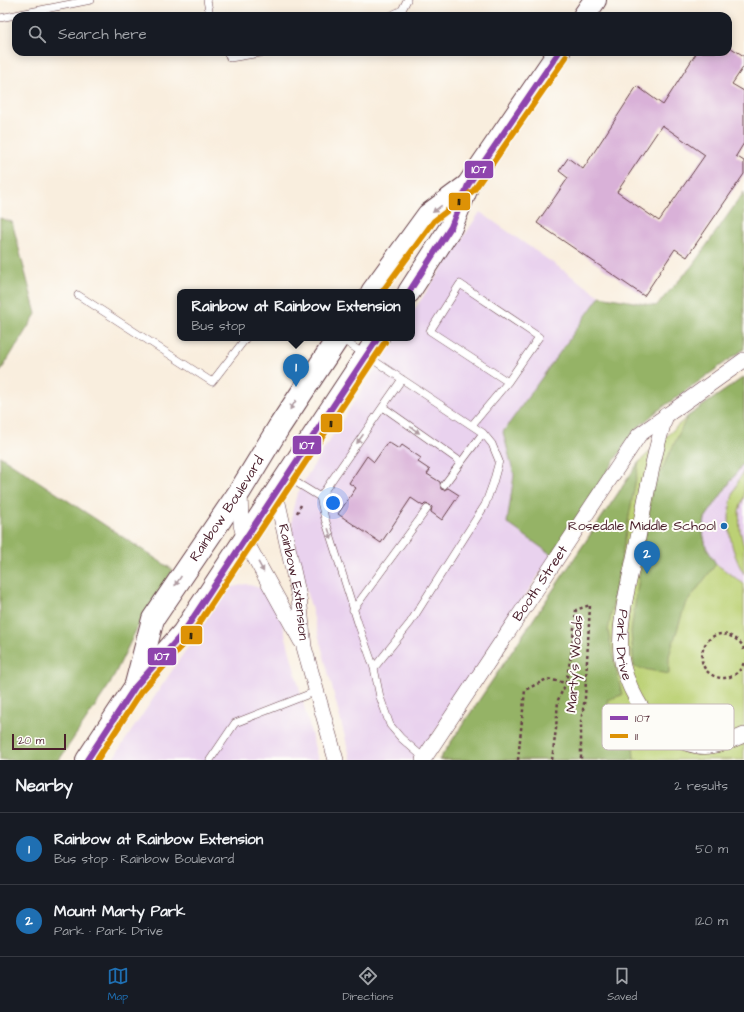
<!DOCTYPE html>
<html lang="en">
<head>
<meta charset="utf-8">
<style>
  :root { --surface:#171b24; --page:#242831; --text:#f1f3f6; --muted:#9ea1a6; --line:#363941; --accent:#1f6fb2 }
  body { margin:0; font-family:"Architects Daughter",sans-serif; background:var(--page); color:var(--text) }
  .scale { position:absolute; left:12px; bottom:10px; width:54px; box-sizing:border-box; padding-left:4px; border:2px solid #4a1f2b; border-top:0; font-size:11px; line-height:14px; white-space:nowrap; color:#4a1f2b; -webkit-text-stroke:3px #fdfcf7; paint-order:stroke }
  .you { position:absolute; left:333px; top:503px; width:14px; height:14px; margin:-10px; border:3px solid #fff; border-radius:50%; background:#1a73e8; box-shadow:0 0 0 6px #1a73e833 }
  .badge { display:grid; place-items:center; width:26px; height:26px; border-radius:50%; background:var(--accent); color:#fff; font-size:13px; font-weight:700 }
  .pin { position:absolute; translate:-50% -33px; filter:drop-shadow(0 1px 2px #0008) }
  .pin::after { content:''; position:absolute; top:21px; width:14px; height:12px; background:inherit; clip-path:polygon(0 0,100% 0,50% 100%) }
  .popup { position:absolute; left:177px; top:289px; width:238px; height:52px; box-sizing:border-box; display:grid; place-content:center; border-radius:8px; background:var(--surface); filter:drop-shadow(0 1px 3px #0005); font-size:13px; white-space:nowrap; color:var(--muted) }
  .popup b { font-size:15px; color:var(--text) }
  .popup::after { content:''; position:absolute; left:50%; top:100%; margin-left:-8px; border:8px solid transparent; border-top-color:var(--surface) }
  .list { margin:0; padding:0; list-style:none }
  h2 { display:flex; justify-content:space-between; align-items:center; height:52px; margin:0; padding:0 16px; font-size:17px }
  h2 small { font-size:13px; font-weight:400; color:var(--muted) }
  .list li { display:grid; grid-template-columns:26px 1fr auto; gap:12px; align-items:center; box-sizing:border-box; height:72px; padding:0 16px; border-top:1px solid var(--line) }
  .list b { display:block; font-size:15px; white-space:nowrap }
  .list p { margin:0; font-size:13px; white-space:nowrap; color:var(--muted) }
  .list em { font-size:13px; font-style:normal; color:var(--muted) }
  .icon { flex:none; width:22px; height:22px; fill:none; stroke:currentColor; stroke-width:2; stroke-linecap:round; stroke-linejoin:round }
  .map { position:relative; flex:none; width:744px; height:760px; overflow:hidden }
  .search { position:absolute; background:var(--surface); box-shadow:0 2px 10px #0003; left:12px; right:12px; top:12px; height:44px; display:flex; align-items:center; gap:10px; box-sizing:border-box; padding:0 14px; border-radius:12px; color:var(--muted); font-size:15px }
  .sheet { height:196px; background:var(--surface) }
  nav { display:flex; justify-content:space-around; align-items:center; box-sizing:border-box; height:56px; border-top:1px solid var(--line); background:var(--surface); font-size:11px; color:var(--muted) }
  nav a { display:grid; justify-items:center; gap:2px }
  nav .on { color:var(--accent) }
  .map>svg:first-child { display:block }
  .built { fill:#e9d2ee }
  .green { fill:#bcd175; stroke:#837850 }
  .forest { fill:#95b366; stroke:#706948 }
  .building { fill:#d9b1d8; fill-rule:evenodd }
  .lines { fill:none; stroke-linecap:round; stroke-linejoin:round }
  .service-casing { stroke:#643e46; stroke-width:8 }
  .minor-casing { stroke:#643e46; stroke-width:16 }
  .primary-casing { stroke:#643e46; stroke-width:24 }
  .path { stroke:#643e46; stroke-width:2.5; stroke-dasharray:3 3; stroke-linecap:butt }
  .service { stroke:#fff; stroke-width:7 }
  .minor { stroke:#fff; stroke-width:15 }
  .primary { stroke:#fff; stroke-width:22 }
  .bus-1-casing { stroke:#fdfcf7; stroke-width:9 }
  .bus-2-casing { stroke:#fdfcf7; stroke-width:9 }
  .bus-1 { stroke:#8e44ad; stroke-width:6 }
  .bus-2 { stroke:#dd9206; stroke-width:6 }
  .oneway { fill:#ae9aa0 }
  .poi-dot { fill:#1f6fb2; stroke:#fdfcf7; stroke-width:1.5 }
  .labels { text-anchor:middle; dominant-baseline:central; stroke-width:4; stroke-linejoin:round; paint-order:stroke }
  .street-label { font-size:14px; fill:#4a1f2b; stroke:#fdfcf7 }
  .poi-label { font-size:14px; fill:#4a1f2b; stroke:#fdfcf7; text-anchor:end }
  .key { fill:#fdfcf7; stroke:#c7baba; stroke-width:1 }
  .key-label { font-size:11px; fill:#4a1f2b }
  .line-badge { stroke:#fdfcf7; stroke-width:1.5 }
  .badge-label { font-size:11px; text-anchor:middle; font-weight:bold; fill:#fff }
  .pale-badge-label { font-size:11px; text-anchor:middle; font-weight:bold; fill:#111 }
</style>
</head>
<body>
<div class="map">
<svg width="744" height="760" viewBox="0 0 744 760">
  <rect width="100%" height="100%" fill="#fdfcf7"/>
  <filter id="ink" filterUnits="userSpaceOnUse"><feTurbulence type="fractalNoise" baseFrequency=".025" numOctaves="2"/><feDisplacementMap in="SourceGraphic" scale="8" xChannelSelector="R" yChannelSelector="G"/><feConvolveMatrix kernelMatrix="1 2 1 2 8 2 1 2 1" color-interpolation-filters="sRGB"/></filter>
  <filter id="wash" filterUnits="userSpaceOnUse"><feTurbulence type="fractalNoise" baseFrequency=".012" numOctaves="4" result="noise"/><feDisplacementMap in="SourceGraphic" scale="16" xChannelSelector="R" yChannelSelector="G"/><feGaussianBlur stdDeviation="0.9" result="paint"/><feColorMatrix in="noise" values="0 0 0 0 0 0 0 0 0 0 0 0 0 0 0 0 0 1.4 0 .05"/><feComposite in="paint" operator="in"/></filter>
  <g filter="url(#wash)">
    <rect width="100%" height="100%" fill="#f9eede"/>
    <path class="built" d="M480,212L600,296L503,432L514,475L507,523L552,555L416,760H351L292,534V513L296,497L308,474L395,338H412V313Z
      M744,462V584L716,564L706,547L703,533L705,518Z
      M246,584L260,588L269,596L280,614L318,760H112L222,596L233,587Z"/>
    <path class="green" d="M744,377V462L705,518L703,533L706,547L716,564L744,584V760H439L639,462L687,417Z
      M744,471V496L739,511L740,530L744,548V574C725,542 723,503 744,471Z"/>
    <path class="forest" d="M744,192V349L656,412L634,431L552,555L507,523L514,475L503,432L600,296L656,306L692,266Z
      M0,218L12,222L36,314L0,372Z
      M744,377V462L705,518L703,533L706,547L716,564L685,605L669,656V674L634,667L631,632L652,490L687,417Z
      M0,456L173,570L140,622L110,684L59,760H0Z
      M639,462L608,631L622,695L607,700L633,742L634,760H439Z"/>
    <g id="blocks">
      <path class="building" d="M728,46L744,56V66L732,84L744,91V143L736,156L744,161V174L687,257L675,249L644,296L537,223L568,178L559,171L568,158L583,169L637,86L663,105L697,52H728ZM662,125L705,155L659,221L617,192Z
        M388,442L399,449L402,445L421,458L418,462L430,470L427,474L440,482L441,489L444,490L448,488L459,495L442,520L431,512L432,507L430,505L425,504L423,506L411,498L381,543L338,514L356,488L349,483L367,456L374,462Z"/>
    </g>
  </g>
  <g filter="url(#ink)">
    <use href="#blocks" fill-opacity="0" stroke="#643e46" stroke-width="1"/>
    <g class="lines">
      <g class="service-casing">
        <path id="service" d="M207,0L210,16
          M390,16L402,10L407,0
          M0,18L91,0
          M227,52L230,58L267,52
          M78,295L212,382L246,338
          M340,338L483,433L492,444L499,461L493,483L485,505L410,623L374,668
          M383,407L461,462
          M472,425L508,382L539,337L460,284L430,331L508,382
          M289,478L320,497L325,519L358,623L374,668L380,697L390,725L401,738L424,758
          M444,485L483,433
          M320,497L402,379
          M353,610L427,509
          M210,760L235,723L317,691"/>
      </g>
      <g class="minor-casing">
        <g id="minor">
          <path id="s1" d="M666,415C652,459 645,503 636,548C629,584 618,619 621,656C624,681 645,722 667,734C698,752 713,749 744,735"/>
          <path d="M240,491L241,525L245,540L301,641"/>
          <path id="s2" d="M276,494L299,597L304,647L336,760"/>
          <path id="s3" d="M423,760L639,435L744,360"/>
        </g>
      </g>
      <g class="primary-casing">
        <g id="primary">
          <path d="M584,16L595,0"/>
          <path d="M372,292L428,215L467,186"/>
          <path d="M409,292L451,227L468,185L559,52"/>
          <path id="s4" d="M136,684L153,619L240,491L279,427L338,338"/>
          <path d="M87,760L135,687L183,633L378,338"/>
        </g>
      </g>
      <path class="path" d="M297,513L301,505
        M744,650C743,644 738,640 732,637C706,622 687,668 717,677C729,681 741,673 744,662
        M518,760L525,690L547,679L566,683L571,655L576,610L590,605L585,698L581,721V760
        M552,760L556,729L558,700L566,683"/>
      <use href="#service" class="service"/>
      <use href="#minor" class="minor"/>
      <use href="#primary" class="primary"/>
      <g class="bus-1-casing">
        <path id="bus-1" d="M409,292L451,227L468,185L559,52
          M87,760L135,687L183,633L378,338"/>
      </g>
      <g class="bus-2-casing">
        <path id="bus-2" d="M382,292L434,221L474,190L566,57
          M97,760L141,692L190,637L385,342"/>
      </g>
      <use href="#bus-1" class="bus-1"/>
      <use href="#bus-2" class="bus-2"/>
    </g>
    <defs><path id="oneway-solid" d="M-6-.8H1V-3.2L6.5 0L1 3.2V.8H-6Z"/></defs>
    <g class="oneway">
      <use href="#oneway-solid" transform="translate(437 209) rotate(142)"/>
      <use href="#oneway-solid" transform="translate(293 405) rotate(123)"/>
      <use href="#oneway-solid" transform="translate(415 430) rotate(35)"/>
      <use href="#oneway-solid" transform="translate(360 439) rotate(125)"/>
      <use href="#oneway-solid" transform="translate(330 534) rotate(72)"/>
      <use href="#oneway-solid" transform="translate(261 567) rotate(61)"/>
      <use href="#oneway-solid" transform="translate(178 581) rotate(124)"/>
    </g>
  </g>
  <circle class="poi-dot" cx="724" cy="526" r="4"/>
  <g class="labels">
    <g class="street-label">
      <text stroke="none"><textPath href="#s4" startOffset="200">Rainbow Boulevard</textPath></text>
      <text stroke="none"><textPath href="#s2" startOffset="90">Rainbow Extension</textPath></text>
      <text stroke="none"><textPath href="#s3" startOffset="212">Booth Street</textPath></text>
      <text stroke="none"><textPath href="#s1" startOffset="235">Park Drive</textPath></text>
      <text transform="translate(575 664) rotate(-86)">Marty's Woods</text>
    </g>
    <g class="poi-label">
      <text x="716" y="526">Rosedale Middle School</text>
    </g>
  </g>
  <rect x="602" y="704" width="132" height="46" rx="6" class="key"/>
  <rect x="610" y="716" width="18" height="4" fill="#8e44ad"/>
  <rect x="610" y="734" width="18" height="4" fill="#dd9206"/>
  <g class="key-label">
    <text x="635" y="722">107</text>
    <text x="635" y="740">11</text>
  </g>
  <g class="line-badge">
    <rect x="464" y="160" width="30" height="19" rx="4" fill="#8e44ad"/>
    <rect x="448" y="192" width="23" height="19" rx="4" fill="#dd9206"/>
    <rect x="320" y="413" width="23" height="20" rx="4" fill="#dd9206"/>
    <rect x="292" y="435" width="30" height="20" rx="4" fill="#8e44ad"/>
    <rect x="180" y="625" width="23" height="20" rx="4" fill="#dd9206"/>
    <rect x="147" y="647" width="30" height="19" rx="4" fill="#8e44ad"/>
  </g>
  <g class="badge-label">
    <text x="479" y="173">107</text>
    <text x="307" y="449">107</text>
    <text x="162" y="660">107</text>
  </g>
  <g class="pale-badge-label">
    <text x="459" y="205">11</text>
    <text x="331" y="427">11</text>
    <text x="191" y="639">11</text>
  </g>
</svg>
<div class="scale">20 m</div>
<div class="you"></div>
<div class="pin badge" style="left:296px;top:387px">1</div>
<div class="popup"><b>Rainbow at Rainbow Extension</b>Bus stop</div>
<div class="pin badge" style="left:647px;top:574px">2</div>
<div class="search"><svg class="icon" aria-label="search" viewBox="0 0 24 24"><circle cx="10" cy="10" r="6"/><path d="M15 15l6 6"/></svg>Search here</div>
</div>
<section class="sheet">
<h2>Nearby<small>2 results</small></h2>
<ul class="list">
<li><span class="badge">1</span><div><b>Rainbow at Rainbow Extension</b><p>Bus stop · Rainbow Boulevard</p></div><em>50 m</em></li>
<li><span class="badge">2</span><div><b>Mount Marty Park</b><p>Park · Park Drive</p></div><em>120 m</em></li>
</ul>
</section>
<nav>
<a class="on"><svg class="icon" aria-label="map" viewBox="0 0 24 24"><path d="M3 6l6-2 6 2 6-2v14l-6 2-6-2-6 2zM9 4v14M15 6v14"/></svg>Map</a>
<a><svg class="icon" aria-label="directions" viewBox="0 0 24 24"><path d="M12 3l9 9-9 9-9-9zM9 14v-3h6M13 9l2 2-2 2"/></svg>Directions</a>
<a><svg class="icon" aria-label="saved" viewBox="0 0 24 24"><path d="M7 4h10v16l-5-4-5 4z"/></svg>Saved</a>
</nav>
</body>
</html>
